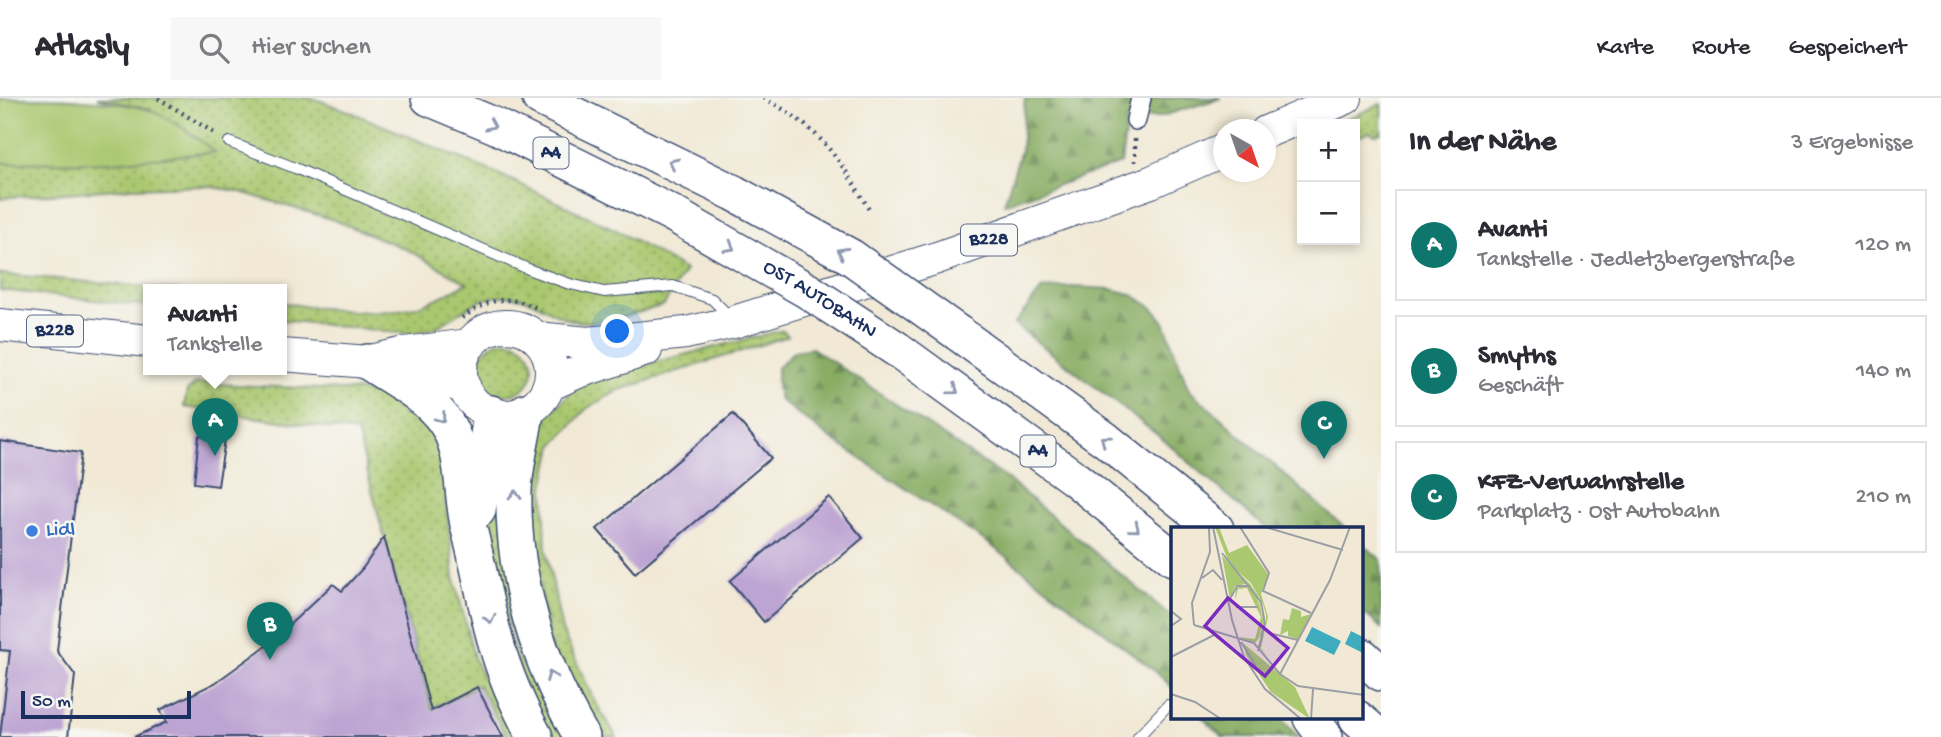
<!DOCTYPE html>
<html lang="de">
<head>
<meta charset="utf-8">
<style>
  :root { --surface:#fff; --page:#f7f7f7; --text:#2b2b33; --muted:#7c7c81; --line:#e1e1e2; --accent:#0f766e }
  body { margin:0; font-family:"Gochi Hand",sans-serif; background:var(--page); color:var(--text) }
  .controls { position:absolute; right:21px; top:21px; display:grid; overflow:hidden; border-radius:0px; box-shadow:0 4px 10px #0003 }
  .controls button { width:63px; height:63px; display:grid; place-items:center; padding:0; border:0; border-bottom:2px solid var(--line); background:var(--surface); color:var(--text); font:35px sans-serif }
  .compass { position:absolute; left:1213px; top:21px; width:63px; height:63px; border-radius:50%; background:var(--surface); box-shadow:0 4px 10px #0003; rotate:140deg }
  .scale { position:absolute; left:21px; bottom:18px; width:170px; box-sizing:border-box; padding-left:7px; border:4px solid #1b2f5e; border-top:0; font-size:19px; line-height:24px; white-space:nowrap; color:#1b2f5e; -webkit-text-stroke:5px #f6f6f2; paint-order:stroke }
  .you { position:absolute; left:618px; top:234px; width:24px; height:24px; margin:-18px; border:5px solid #fff; border-radius:50%; background:#1a73e8; box-shadow:0 0 0 10px #1a73e833 }
  .badge { display:grid; place-items:center; width:46px; height:46px; border-radius:50%; background:var(--accent); color:#fff; font-size:23px; font-weight:700 }
  .pin { position:absolute; translate:-50% -58px; filter:drop-shadow(0 2px 4px #0008) }
  .pin::after { content:''; position:absolute; top:37px; width:24px; height:21px; background:inherit; clip-path:polygon(0 0,100% 0,50% 100%) }
  .popup { position:absolute; left:143px; top:186px; width:144px; height:91px; box-sizing:border-box; display:grid; place-content:center; border-radius:0px; background:var(--surface); filter:drop-shadow(0 2px 5px #0005); font-size:23px; white-space:nowrap; color:var(--muted) }
  .popup b { font-size:26px; color:var(--text) }
  .popup::after { content:''; position:absolute; left:50%; top:100%; margin-left:-14px; border:14px solid transparent; border-top-color:var(--surface) }
  .list { margin:0; padding:0; list-style:none }
  h2 { display:flex; justify-content:space-between; align-items:center; height:91px; margin:0; padding:0 28px; font-size:30px }
  h2 small { font-size:23px; font-weight:400; color:var(--muted) }
  .list li { display:grid; grid-template-columns:46px 1fr auto; gap:21px; align-items:center; box-sizing:border-box; height:112px; margin:0 14px 14px; padding:0 14px; border:2px solid var(--line); border-radius:0px }
  .list b { display:block; font-size:26px; white-space:nowrap }
  .list p { margin:0; font-size:23px; white-space:nowrap; color:var(--muted) }
  .list em { font-size:23px; font-style:normal; color:var(--muted) }
  .icon { flex:none; width:38px; height:38px; fill:none; stroke:currentColor; stroke-width:2; stroke-linecap:round; stroke-linejoin:round }
  .map { position:relative; flex:none; width:1381px; height:639px; overflow:hidden }
  header { display:flex; align-items:center; gap:42px; box-sizing:border-box; height:98px; padding:0 35px; background:var(--surface); border-bottom:2px solid var(--line) }
  header strong { font-size:33px }
  nav { display:flex; gap:38px; margin-inline-start:auto; font-size:24px }
  .search { width:490px; height:63px; background:var(--page); display:flex; align-items:center; gap:18px; box-sizing:border-box; padding:0 24px; border-radius:0px; color:var(--muted); font-size:26px }
  main { display:flex }
  aside { flex:1; background:var(--surface) }
  .map>svg:first-child { display:block }
  .grass { fill:url(#grass-dots); stroke:#627c66; stroke-width:2 }
  .forest { fill:url(#forest-firs); stroke:#516e60; stroke-width:2 }
  .park { fill:#aac86f; stroke:#627c66; stroke-width:2 }
  .building { fill:#bda5d3 }
  .lines { fill:none; stroke-linecap:round; stroke-linejoin:round }
  .service-casing { stroke:#3b4b70; stroke-width:12 }
  .minor-casing { stroke:#3b4b70; stroke-width:22 }
  .primary-casing { stroke:#3b4b70; stroke-width:34 }
  .motorway-casing { stroke:#3b4b70; stroke-width:38 }
  .path { stroke:#3b4b70; stroke-width:4.5; stroke-dasharray:2 5; stroke-linecap:butt }
  .service { stroke:#fff; stroke-width:10 }
  .minor { stroke:#fff; stroke-width:19 }
  .primary { stroke:#fff; stroke-width:32 }
  .motorway { stroke:#fff; stroke-width:35 }
  .motorway-bridge-casing { stroke:#3b4b70; stroke-width:38; stroke-linecap:butt }
  .motorway-bridge { stroke:#fff; stroke-width:35 }
  .oneway { stroke:#8d97ae }
  .shop-dot { fill:#3f7fe0; stroke:#f6f6f2; stroke-width:2.5 }
  .labels { text-anchor:middle; dominant-baseline:central; stroke-width:5; stroke-linejoin:round; paint-order:stroke }
  .shield { fill:#f6f6f2; stroke:#5d6b8a; stroke-width:2 }
  .shield-label { font-size:19px; font-weight:bold; fill:#1b2f5e }
  .street-label { font-size:21px; fill:#1b2f5e; stroke:#f6f6f2 }
  .shop-label { font-size:21px; fill:#366cbe; stroke:#f6f6f2; text-anchor:start }
  .inset-road { fill:none; stroke:#9b9fa5; stroke-width:2 }
  .view { fill:#7b2cbf; fill-opacity:0.15; stroke:#7b2cbf; stroke-width:3.5 }
  .inset-edge { fill:none; stroke:#1b2f5e; stroke-width:3.5 }
</style>
</head>
<body>
<header>
<strong>Atlasly</strong>
<div class="search"><svg class="icon" aria-label="search" viewBox="0 0 24 24"><circle cx="10" cy="10" r="6"/><path d="M15 15l6 6"/></svg>Hier suchen</div>
<nav><a>Karte</a><a>Route</a><a>Gespeichert</a></nav>
</header>
<main>
<div class="map">
<svg width="1381" height="639" viewBox="0 0 1381 639">
  <defs>
    <pattern id="grass-dots" width="8" height="8" patternUnits="userSpaceOnUse" patternTransform="scale(1.75)"><rect width="8" height="8" fill="#aac86f"/><path d="M2 2h.1M6 6h.1" fill="none" stroke="#8aa35e" stroke-width="1.8" stroke-linecap="round"/></pattern>
    <pattern id="forest-firs" width="22" height="20" patternUnits="userSpaceOnUse" patternTransform="scale(1.75)"><rect width="22" height="20" fill="#87ac62"/><path d="M5 1l3.5 6h-7zM16 11l3.5 6h-7z" fill="#6e8c54"/></pattern>
  </defs>
  <rect width="100%" height="100%" fill="#f6f6f2"/>
  <filter id="ink" filterUnits="userSpaceOnUse"><feTurbulence type="fractalNoise" baseFrequency=".0143" numOctaves="2"/><feDisplacementMap in="SourceGraphic" scale="14" xChannelSelector="R" yChannelSelector="G"/><feConvolveMatrix kernelMatrix="1 2 1 2 8 2 1 2 1" color-interpolation-filters="sRGB"/></filter>
  <filter id="wash" filterUnits="userSpaceOnUse"><feTurbulence type="fractalNoise" baseFrequency=".00686" numOctaves="4" result="noise"/><feDisplacementMap in="SourceGraphic" scale="28" xChannelSelector="R" yChannelSelector="G"/><feGaussianBlur stdDeviation="1.57" result="paint"/><feColorMatrix in="noise" values="0 0 0 0 0 0 0 0 0 0 0 0 0 0 0 0 0 1.4 0 .05"/><feComposite in="paint" operator="in"/></filter>
  <g filter="url(#wash)">
    <rect width="100%" height="100%" fill="#f1e9d5"/>
    <path class="grass" d="M97,0H312L346,12L498,76L616,132L685,172L664,207C634,215 596,232 565,220C545,212 530,198 506,198C466,198 452,230 419,234C402,237 383,233 366,231C338,228 310,225 282,222V205C320,210 380,220 418,208C434,203 452,193 467,185L406,151L334,122L237,93L205,88L131,90L0,100V65L214,54L191,36L148,11Z
      M1381,6V35L1375,37L1370,34L1355,40V26H1335Z
      M0,176L180,192H148V208L0,192Z
      M783,232L788,238L619,292L586,311L553,348L544,389L546,451L562,533L595,604L617,639H592L540,527L522,426L537,333L552,314L570,295L592,280Z
      M479 270a27 27 0 1 1 54 0a27 27 0 1 1-54 0Z
      M197,285L360,293L405,301L429,321L441,354L454,479L475,563L515,639H507L478,587L432,611L384,439L357,334L184,309L187,293Z
      M513,343L568,639H546L529,607L492,459L488,410Z"/>
    <path class="forest" d="M1025,0H1221L1159,19L1127,21L1121,65L1004,106L1021,52Z
      M1074,189L1111,191L1131,196L1153,210L1164,224L1189,292L1346,431H1267L1160,339L1014,226L1042,191Z
      M812,250L1006,380L1173,520V590L1155,573L988,445L834,343L780,302L777,290V270L794,253Z
      M1362,445L1381,462V530L1362,513Z
      M1203,620H1281L1298,639H1223Z"/>
    <path class="park" d="M0,0C49,0 99,0 146,11C169,18 196,39 215,54L113,64L0,65Z"/>
    <g id="blocks">
      <path class="building" d="M733,316L771,360L635,475L597,431Z
        M199,338L225,341L218,388L194,385Z
        M0,343L81,355L57,553L75,577L68,639H0L10,553L0,552Z
        M829,399L863,440L764,524L730,483Z
        M384,439L431,613L477,589L503,639H134L167,624L160,612L215,585L270,545L333,486L342,493L363,470Z"/>
    </g>
  </g>
  <g filter="url(#ink)">
    <use href="#blocks" fill-opacity="0" stroke="#3b4b70" stroke-width="2"/>
    <g class="lines">
      <g class="service-casing">
        <path id="service" d="M229,44L295,70L533,173L570,186L604,194L673,188L712,201L729,218
          M1138,639L1168,607"/>
      </g>
      <g class="minor-casing">
        <path id="minor" d="M1136,22L1141,0"/>
      </g>
      <g class="primary-casing">
        <path id="primary" d="M1266,34L1346,0
          M0,227L148,243
          M461 273a45 45 0 1 1 90 0a45 45 0 1 1-90 0Z
          M537,240L588,245L686,235L734,224L937,160L1151,84L1224,52
          M282,257L368,264L446,283L465,290
          M375,262L405,255L470,247
          M549,287L578,274L646,252"/>
      </g>
      <g class="motorway-casing">
        <path id="motorway" d="M429,0L496,28L671,115
          M540,0L734,95
          M958,235L1106,342L1216,431
          M898,252L1074,380L1173,460
          M368,264C395,282 425,296 444,322C466,352 460,396 469,431C479,469 485,507 496,545C505,578 519,609 535,639
          M526,313C523,340 515,366 514,393C512,479 538,565 582,639
          M478,412L491,315
          M1362,558L1381,575
          M1311,620L1325,639
          M1357,620L1379,639"/>
      </g>
      <path class="path" d="M158,0L216,36
        M763,0C820,29 840,61 871,115
        M1135,41V64
        M462,220C491,199 509,196 541,212"/>
      <use href="#service" class="service"/>
      <use href="#minor" class="minor"/>
      <use href="#primary" class="primary"/>
      <use href="#motorway" class="motorway"/>
      <g class="motorway-bridge-casing">
        <g id="motorway-bridge">
          <path d="M734,95L851,159L958,235"/>
          <path id="s1" d="M671,115L808,193L898,252"/>
        </g>
      </g>
      <use href="#motorway-bridge" class="motorway-bridge"/>
    </g>
    <defs><path id="oneway-chevron" d="M-2-3.5L2.5 0L-2 3.5" fill="none" stroke-width="1.6" stroke-linecap="round" stroke-linejoin="round" transform="scale(1.75)"/></defs>
    <g class="oneway">
      <use href="#oneway-chevron" transform="translate(491 27) rotate(24)"/>
      <use href="#oneway-chevron" transform="translate(673 65) rotate(-154)"/>
      <use href="#oneway-chevron" transform="translate(730 149) rotate(30)"/>
      <use href="#oneway-chevron" transform="translate(842 154) rotate(-151)"/>
      <use href="#oneway-chevron" transform="translate(954 292) rotate(36)"/>
      <use href="#oneway-chevron" transform="translate(441 320) rotate(53)"/>
      <use href="#oneway-chevron" transform="translate(1105 342) rotate(-143)"/>
      <use href="#oneway-chevron" transform="translate(515 397) rotate(-89)"/>
      <use href="#oneway-chevron" transform="translate(1135 430) rotate(39)"/>
      <use href="#oneway-chevron" transform="translate(490 521) rotate(76)"/>
      <use href="#oneway-chevron" transform="translate(551 578) rotate(-112)"/>
    </g>
  </g>
  <circle class="shop-dot" cx="32" cy="433" r="7"/>
  <g class="labels">
    <g class="shield">
      <rect x="533.5" y="39.5" width="35" height="31" rx="5"/>
      <rect x="961" y="126.5" width="56" height="31" rx="5"/>
      <rect x="27" y="217.5" width="56" height="31" rx="5"/>
      <rect x="1020.5" y="337.5" width="35" height="31" rx="5"/>
    </g>
    <g class="shield-label">
      <text x="551" y="55">A4</text>
      <text x="989" y="142">B228</text>
      <text x="55" y="233">B228</text>
      <text x="1038" y="353">A4</text>
    </g>
    <g class="street-label">
      <text stroke="none"><textPath href="#s1" startOffset="172">OST AUTOBAHN</textPath></text>
    </g>
    <g class="shop-label">
      <text x="46" y="433">Lidl</text>
    </g>
  </g>
  <g transform="translate(1171 429)">
    <rect width="192" height="192" fill="#f1e9d5"/>
    <path d="M44,0H48L58,26L76,18L97,47L90,67L97,90L90,121L96,129L87,119L95,102V88L92,77L80,56L63,41L79,57L86,67L91,80L94,92L92,106L84,116L78,115L68,110L84,112L90,90L76,61L67,62L64,74L65,61L76,58L86,71L90,83L92,96L87,112L92,99L91,83L85,67L75,57L64,59L59,72L51,29L58,36ZM121,81L130,84V90L140,87L127,112L117,109V104L109,108L112,92L118,93ZM72,116L124,160L139,192L100,165L75,128Z" fill="#aac86f"/>
    <path d="M141,100L170,114L163,128L134,114ZM180,104L192,110V126L174,117Z" fill="#3fabbf"/>
    <path class="inset-road" d="M42,0L61,93L73,130L94,162L130,192M69,0L98,46L92,64L140,86M94,0L172,23M51,26L90,75L94,97L87,124M31,51L42,43L51,53M59,72L66,59H79M65,80H87M0,84L10,92L0,99M23,98L83,116L109,147L127,159L193,168M23,98L21,76L39,25L38,1M102,107L127,113M70,115L85,139M0,130L45,107M109,147L159,53L179,0M0,167L24,175L50,192M140,192L142,162"/>
    <path class="view" d="M57,71L117,121L94,149L34,99Z"/>
    <rect width="192" height="192" class="inset-edge"/>
  </g>
</svg>
<div class="controls">
<button>+</button>
<button>−</button>
</div>
<svg class="compass" viewBox="-18 -18 36 36"><path d="M0-13l5 13h-10z" fill="#e53935"/><path d="M0 13l5-13h-10z" fill="#7c7c81"/></svg>
<div class="scale">50 m</div>
<div class="you"></div>
<div class="pin badge" style="left:215px;top:358px">A</div>
<div class="popup"><b>Avanti</b>Tankstelle</div>
<div class="pin badge" style="left:270px;top:562px">B</div>
<div class="pin badge" style="left:1324px;top:361px">C</div>
</div>
<aside>
<h2>In der Nähe<small>3 Ergebnisse</small></h2>
<ul class="list">
<li><span class="badge">A</span><div><b>Avanti</b><p>Tankstelle · Jedletzbergerstraße</p></div><em>120 m</em></li>
<li><span class="badge">B</span><div><b>Smyths</b><p>Geschäft</p></div><em>140 m</em></li>
<li><span class="badge">C</span><div><b>KFZ-Verwahrstelle</b><p>Parkplatz · Ost Autobahn</p></div><em>210 m</em></li>
</ul>
</aside>
</main>
</body>
</html>
